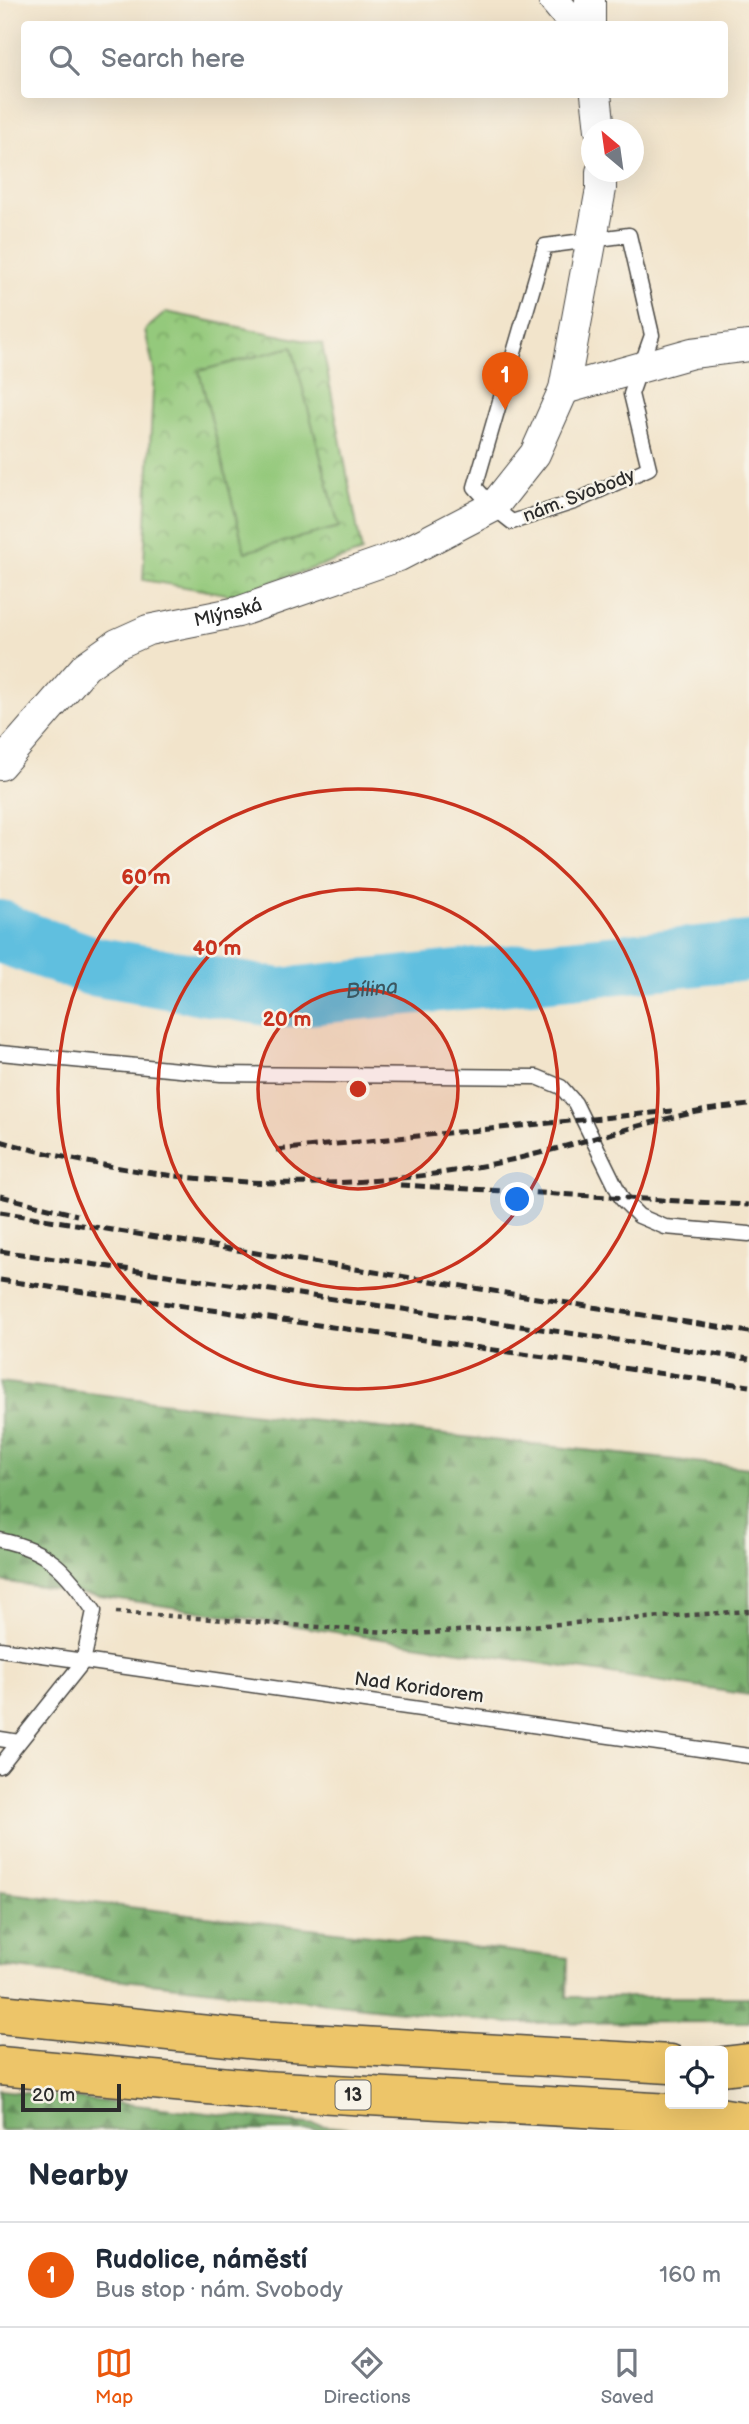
<!DOCTYPE html>
<html lang="en">
<head>
<meta charset="utf-8">
<style>
  :root { --surface:#fff; --page:#f6f6f7; --text:#1f2937; --muted:#747a83; --line:#e0e1e3; --accent:#ea580c }
  body { margin:0; font-family:"Balsamiq Sans",sans-serif; background:var(--page); color:var(--text) }
  .controls { position:absolute; right:21px; bottom:21px; display:grid; overflow:hidden; border-radius:7px; box-shadow:0 7px 28px #0002 }
  .controls button { width:63px; height:63px; display:grid; place-items:center; padding:0; border:0; border-bottom:2px solid var(--line); background:var(--surface); color:var(--text); font:35px sans-serif }
  .compass { position:absolute; left:581px; top:119px; width:63px; height:63px; border-radius:50%; background:var(--surface); box-shadow:0 7px 28px #0002; rotate:331deg }
  .scale { position:absolute; left:21px; bottom:18px; width:100px; box-sizing:border-box; padding-left:7px; border:4px solid #2b2b2b; border-top:0; font-size:19px; line-height:24px; white-space:nowrap; color:#2b2b2b; -webkit-text-stroke:5px #f7f3e8; paint-order:stroke }
  .you { position:absolute; left:518px; top:1200px; width:24px; height:24px; margin:-18px; border:5px solid #fff; border-radius:50%; background:#1a73e8; box-shadow:0 0 0 10px #1a73e833 }
  .badge { display:grid; place-items:center; width:46px; height:46px; border-radius:50%; background:var(--accent); color:#fff; font-size:23px; font-weight:700 }
  .pin { position:absolute; translate:-50% -58px; filter:drop-shadow(0 2px 4px #0008) }
  .pin::after { content:''; position:absolute; top:37px; width:24px; height:21px; background:inherit; clip-path:polygon(0 0,100% 0,50% 100%) }
  .list { margin:0; padding:0; list-style:none }
  h2 { display:flex; justify-content:space-between; align-items:center; height:91px; margin:0; padding:0 28px; font-size:30px }
  h2 small { font-size:23px; font-weight:400; color:var(--muted) }
  .list li { display:grid; grid-template-columns:46px 1fr auto; gap:21px; align-items:center; box-sizing:border-box; height:105px; padding:0 28px; border-top:2px solid var(--line) }
  .list b { display:block; font-size:26px; white-space:nowrap }
  .list p { margin:0; font-size:23px; white-space:nowrap; color:var(--muted) }
  .list em { font-size:23px; font-style:normal; color:var(--muted) }
  .icon { flex:none; width:38px; height:38px; fill:none; stroke:currentColor; stroke-width:2; stroke-linecap:round; stroke-linejoin:round }
  .map { position:relative; flex:none; width:749px; height:2130px; overflow:hidden }
  .search { position:absolute; background:var(--surface); box-shadow:0 7px 28px #0002; left:21px; right:21px; top:21px; height:77px; display:flex; align-items:center; gap:18px; box-sizing:border-box; padding:0 24px; border-radius:7px; color:var(--muted); font-size:26px }
  .sheet { height:196px; background:var(--surface) }
  nav { display:flex; justify-content:space-around; align-items:center; box-sizing:border-box; height:98px; border-top:2px solid var(--line); background:var(--surface); font-size:19px; color:var(--muted) }
  nav a { display:grid; justify-items:center; gap:4px }
  nav .on { color:var(--accent) }
  .map>svg:first-child { display:block }
  .forest { fill:url(#forest-firs); stroke:#516c4b; stroke-width:2 }
  .park { fill:url(#park-crowns); stroke:#607a53; stroke-width:2 }
  .pitch { fill:#94c97b; stroke:#607a53; stroke-width:2 }
  .lines { fill:none; stroke-linecap:round; stroke-linejoin:round }
  .river { stroke:#61bfdf; stroke-width:60 }
  .service-casing { stroke:#494743; stroke-width:17 }
  .minor-casing { stroke:#494743; stroke-width:32 }
  .trunk-casing { stroke:#494743; stroke-width:41 }
  .path { stroke:#494743; stroke-width:4.5; stroke-dasharray:5 5; stroke-linecap:butt }
  .service { stroke:#fff; stroke-width:14 }
  .minor { stroke:#fff; stroke-width:30 }
  .trunk { stroke:#edc569; stroke-width:38 }
  .rail { stroke:#2b2b2b; stroke-width:5; stroke-dasharray:10 5; stroke-linecap:butt }
  .ring { fill:none; stroke:#c8321e; stroke-width:3.5 }
  .labels { text-anchor:middle; dominant-baseline:central; stroke-width:5; stroke-linejoin:round; paint-order:stroke }
  .shield { fill:#f7f3e8; stroke:#686764; stroke-width:2 }
  .shield-label { font-size:18px; font-weight:bold; fill:#2b2b2b }
  .street-label { font-size:19px; fill:#2b2b2b; stroke:#f7f3e8 }
  .water-label { font-size:21px; font-style:italic; fill:#3b5761; stroke:#f7f3e8 }
  .centre { fill:#c8321e; stroke:#f7f3e8; stroke-width:3.5 }
  .ring-label { font-size:21px; text-anchor:middle; font-weight:bold; fill:#c8321e; stroke:#f7f3e8; stroke-width:5; stroke-linejoin:round; paint-order:stroke }
</style>
</head>
<body>
<div class="map">
<svg width="749" height="2130" viewBox="0 0 749 2130">
  <defs>
    <pattern id="forest-firs" width="22" height="20" patternUnits="userSpaceOnUse" patternTransform="scale(1.75)"><rect width="22" height="20" fill="#77ad6b"/><path d="M5 1l3.5 6h-7zM16 11l3.5 6h-7z" fill="#628d58"/></pattern>
    <pattern id="park-crowns" width="20" height="18" patternUnits="userSpaceOnUse" patternTransform="scale(1.75)"><rect width="20" height="18" fill="#94c97b"/><path d="M2 6a3 3 0 1 1 6 0M12 15a3 3 0 1 1 6 0" fill="none" stroke="#79a365"/></pattern>
  </defs>
  <rect width="100%" height="100%" fill="#f7f3e8"/>
  <filter id="ink" filterUnits="userSpaceOnUse"><feTurbulence type="fractalNoise" baseFrequency=".0143" numOctaves="2"/><feDisplacementMap in="SourceGraphic" scale="14" xChannelSelector="R" yChannelSelector="G"/><feConvolveMatrix kernelMatrix="1 2 1 2 8 2 1 2 1" color-interpolation-filters="sRGB"/></filter>
  <filter id="wash" filterUnits="userSpaceOnUse"><feTurbulence type="fractalNoise" baseFrequency=".00686" numOctaves="4" result="noise"/><feDisplacementMap in="SourceGraphic" scale="28" xChannelSelector="R" yChannelSelector="G"/><feGaussianBlur stdDeviation="1.57" result="paint"/><feColorMatrix in="noise" values="0 0 0 0 0 0 0 0 0 0 0 0 0 0 0 0 0 1.4 0 .05"/><feComposite in="paint" operator="in"/></filter>
  <g filter="url(#wash)">
    <rect width="100%" height="100%" fill="#f2e4cb"/>
    <path class="forest" d="M0,1382L298,1419L749,1468V1695L0,1581Z
      M0,1892L568,1958L567,1997H749V2022L507,2023L0,1966Z
      M0,2090L362,2130H0Z"/>
    <path class="park" d="M166,312L322,344L362,552L232,595L143,580L154,371L145,330Z"/>
    <path class="pitch" d="M292,347L339,527L245,552L199,371Z"/>
    <g class="lines">
      <path class="river" id="s1" d="M0,930L12,937L92,966L279,998L749,951"/>
    </g>
  </g>
  <g filter="url(#ink)">
    <g class="lines">
      <g class="service-casing">
        <path id="service" d="M629,235L652,335L631,394L649,468L574,502L512,522L493,507L475,487L545,246Z
          M0,1053L221,1074L537,1077L561,1087L575,1103L622,1199L639,1216L665,1227L749,1234
          M0,1540C49,1550 67,1571 94,1611L83,1662L0,1766
          M0,1649L749,1756
          M0,1739L19,1742"/>
      </g>
      <g class="minor-casing">
        <g id="minor">
          <path d="M554,0L574,24"/>
          <path d="M590,0V24"/>
          <path d="M596,94L600,130"/>
          <path d="M564,389L692,353L749,346"/>
          <path id="s2" d="M0,765L86,666L117,644L148,630L238,612L399,556L493,507L535,454L564,389L601,189V172"/>
        </g>
      </g>
      <g class="trunk-casing">
        <path id="trunk" d="M0,2014L258,2040L670,2064
          M0,2066L263,2090L707,2115L749,2122
          M723,2066L749,2063"/>
      </g>
      <path class="path" d="M116,1612L414,1634L749,1611"/>
      <use href="#service" class="service"/>
      <use href="#minor" class="minor"/>
      <use href="#trunk" class="trunk"/>
      <path class="rail" d="M0,1141C153,1184 319,1197 476,1167C551,1154 623,1127 697,1112C714,1108 732,1107 749,1105
        M276,1150L672,1111
        M400,1185L749,1205
        M0,1196L77,1215
        M0,1212L749,1332
        M0,1251L749,1359
        M0,1280L749,1386"/>
    </g>
  </g>
  <circle cx="358" cy="1089" r="100" fill="#c8321e" fill-opacity=".12"/>
  <g class="ring">
    <circle cx="358" cy="1089" r="100"/>
    <circle cx="358" cy="1089" r="200"/>
    <circle cx="358" cy="1089" r="300"/>
  </g>
  <g class="labels">
    <rect class="shield" x="335.5" y="2080.5" width="35" height="29" rx="5"/>
    <g class="shield-label">
      <text x="353" y="2095">13</text>
    </g>
    <g class="street-label">
      <text transform="translate(579 496) rotate(-21)">nám. Svobody</text>
      <text stroke="none"><textPath href="#s2" startOffset="285">Mlýnská</textPath></text>
      <text transform="translate(419 1688) rotate(8)">Nad Koridorem</text>
    </g>
    <g class="water-label">
      <text stroke="none"><textPath href="#s1" startOffset="382">Bílina</textPath></text>
    </g>
  </g>
  <circle cx="358" cy="1089" r="10" class="centre"/>
  <g class="ring-label">
    <text x="146" y="884">60 m</text>
    <text x="217" y="955">40 m</text>
    <text x="287" y="1026">20 m</text>
  </g>
</svg>
<div class="controls">
<button><svg class="icon" aria-label="locate" viewBox="0 0 24 24"><circle cx="12" cy="12" r="6"/><path d="M12 2v4M12 18v4M2 12h4M18 12h4"/></svg></button>
</div>
<svg class="compass" viewBox="-18 -18 36 36"><path d="M0-13l5 13h-10z" fill="#e53935"/><path d="M0 13l5-13h-10z" fill="#747a83"/></svg>
<div class="scale">20 m</div>
<div class="you"></div>
<div class="pin badge" style="left:505px;top:410px">1</div>
<div class="search"><svg class="icon" aria-label="search" viewBox="0 0 24 24"><circle cx="10" cy="10" r="6"/><path d="M15 15l6 6"/></svg>Search here</div>
</div>
<section class="sheet">
<h2>Nearby<small></small></h2>
<ul class="list">
<li><span class="badge">1</span><div><b>Rudolice, náměstí</b><p>Bus stop · nám. Svobody</p></div><em>160 m</em></li>
</ul>
</section>
<nav>
<a class="on"><svg class="icon" aria-label="map" viewBox="0 0 24 24"><path d="M3 6l6-2 6 2 6-2v14l-6 2-6-2-6 2zM9 4v14M15 6v14"/></svg>Map</a>
<a><svg class="icon" aria-label="directions" viewBox="0 0 24 24"><path d="M12 3l9 9-9 9-9-9zM9 14v-3h6M13 9l2 2-2 2"/></svg>Directions</a>
<a><svg class="icon" aria-label="saved" viewBox="0 0 24 24"><path d="M7 4h10v16l-5-4-5 4z"/></svg>Saved</a>
</nav>
</body>
</html>
